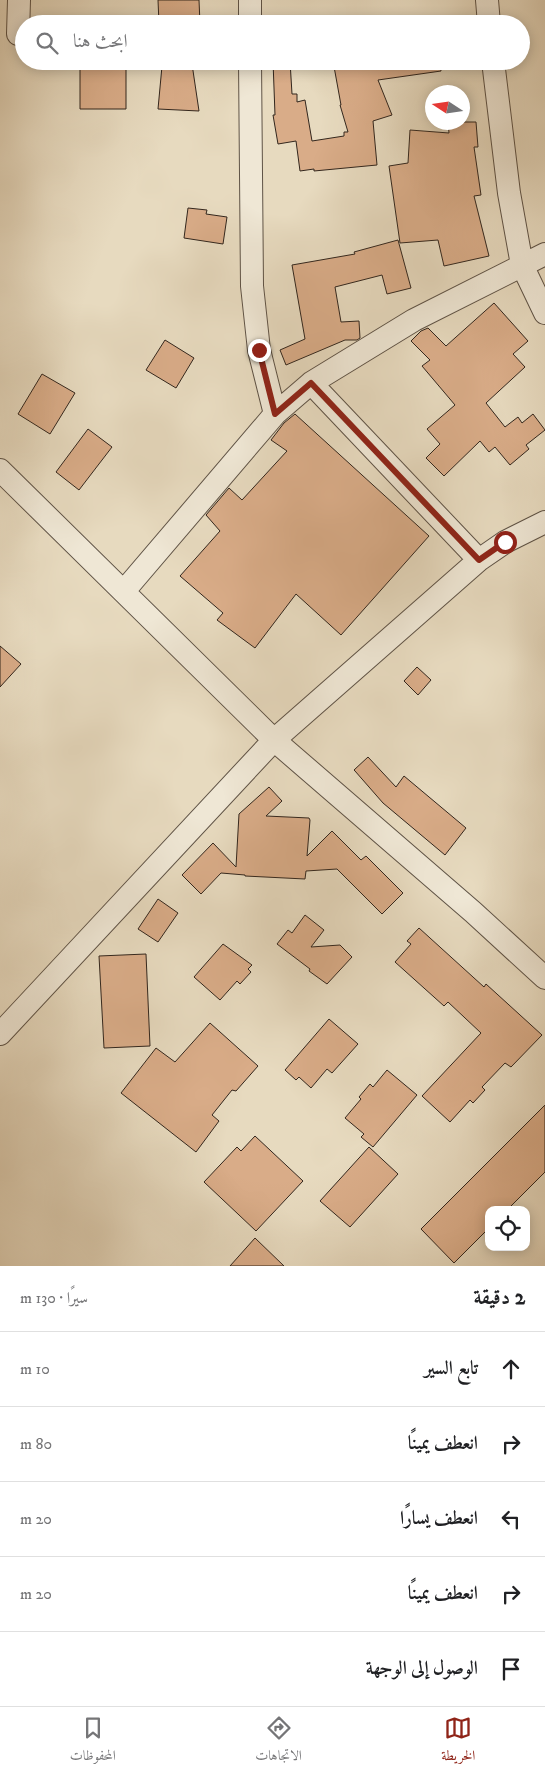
<!DOCTYPE html>
<html lang="ar">
<head>
<meta charset="utf-8">
<style>
  :root { --surface:#fff; --page:#f6f6f6; --text:#202124; --muted:#757577; --line:#e0e0e0; --accent:#8f2418 }
  body { margin:0; font-family:"IM FELL DW Pica",Amiri,serif; background:var(--page); color:var(--text); direction:rtl }
  .controls { position:absolute; right:15px; bottom:15px; display:grid; overflow:hidden; border-radius:10px; box-shadow:0 2px 12px #0003 }
  .controls button { width:45px; height:45px; display:grid; place-items:center; padding:0; border:0; border-bottom:1px solid var(--line); background:var(--surface); color:var(--text); font:25px sans-serif }
  .compass { position:absolute; left:425px; top:85px; width:45px; height:45px; border-radius:50%; background:var(--surface); box-shadow:0 2px 12px #0003; rotate:282deg }
  .stop { position:absolute; width:15px; height:15px; margin:-11px; border:4px solid #8f2418; border-radius:50%; background:#fff }
  .stop.end { background:#8f2418; border-color:#fff; box-shadow:0 1px 5px #0008 }
  .list { margin:0; padding:0; list-style:none }
  h2 { display:flex; justify-content:space-between; align-items:center; height:65px; margin:0; padding:0 20px; font-size:21px }
  h2 small { font-size:16px; font-weight:400; color:var(--muted) }
  .list li { display:grid; grid-template-columns:32px 1fr auto; gap:15px; align-items:center; box-sizing:border-box; height:75px; padding:0 20px; border-top:1px solid var(--line) }
  .list b { display:block; font-size:19px; white-space:nowrap }
  .list em { font-size:16px; font-style:normal; color:var(--muted) }
  .icon { flex:none; width:28px; height:28px; fill:none; stroke:currentColor; stroke-width:2; stroke-linecap:round; stroke-linejoin:round }
  .map { position:relative; flex:none; width:545px; height:1266px; overflow:hidden; direction:ltr }
  .search { position:absolute; background:var(--surface); box-shadow:0 2px 12px #0003; left:15px; right:15px; top:15px; height:55px; display:flex; align-items:center; gap:12px; box-sizing:border-box; padding:0 18px; border-radius:28px; color:var(--muted); font-size:19px }
  .sheet { height:440px; background:var(--surface) }
  nav { display:flex; justify-content:space-around; align-items:center; box-sizing:border-box; height:70px; border-top:1px solid var(--line); background:var(--surface); font-size:14px; color:var(--muted) }
  nav a { display:grid; justify-items:center; gap:2px }
  nav .on { color:var(--accent) }
  .map>svg:first-child { display:block }
  .building { fill:#d9ac88; stroke:#32261d }
  .lines { fill:none; stroke-linecap:round; stroke-linejoin:round }
  .minor-casing { stroke:#5f5346; stroke-width:24 }
  .minor { stroke:#efe7d5; stroke-width:22 }
  .route { stroke:#8f2418; stroke-width:6 }
</style>
</head>
<body>
<div class="map">
<svg width="545" height="1266" viewBox="0 0 545 1266">
  <rect width="100%" height="100%" fill="#e7dabf"/>
  <filter id="stains"><feTurbulence type="fractalNoise" baseFrequency=".004" numOctaves="4"/><feColorMatrix values="0 0 0 0 .2 0 0 0 0 .09 0 0 0 0 .02 0 0 0 .5 -.17"/></filter>
  <radialGradient id="worn" r=".72"><stop offset=".6" stop-color="#630" stop-opacity="0"/><stop offset="1" stop-color="#630" stop-opacity=".3"/></radialGradient>
  <path class="building" d="M158,0H199L200,24H159Z
    M80,61H126V109H80Z
    M273,61H290L292,94H297V102L305,100L312,141L344,136V132H348L340,105H341L333,61H440L441,71L378,80L392,115L373,121L377,165L314,171V169L300,171L296,141L278,144L273,115H275Z
    M192,64L199,111L158,109L162,66Z
    M448,122H476L478,147H474L481,195L474,196L489,256L444,266L438,240L400,243L389,166L408,163L410,130L449,133Z
    M188,208L207,210L206,214L227,217L223,244L184,238Z
    M398,240L411,288L387,294L382,275L335,287L341,322L359,321L360,338L357,340H345L286,365L280,350L305,339L292,265L355,254L354,252Z
    M494,303L528,341L513,354L525,367L486,403L505,427L518,417L522,423L533,414L545,430L526,445L529,449L510,465L495,447L489,452L480,441L444,476L426,458L440,444L427,429L455,405L422,366L430,360L411,341L421,331L428,328L446,346Z
    M165,340L194,358L176,388L146,370Z
    M42,374L75,393L50,434L18,414Z
    M295,414L429,536L341,635L296,594L255,648L217,620L223,613L180,576L220,531L206,515L229,488L242,500L287,451L271,440L284,423Z
    M88,429L112,447L79,490L56,472Z
    M0,646L21,664L0,687Z
    M417,667L431,680L418,695L404,681Z
    M368,757L396,787L404,776L466,828L445,855L383,803L355,771L354,770Z
    M269,787L282,801L266,816L309,818L310,820L307,856L332,831L361,860L366,856L403,893L382,914L337,869L306,871L305,879L245,876V875L221,873L201,894L182,875L213,843L236,867L239,814Z
    M158,899L178,913L158,942L138,929Z
    M305,915L324,930L311,947L340,945L352,957L327,984L309,971L310,969L277,944L288,930L292,933Z
    M419,928L484,987L486,984L542,1035L511,1067L505,1063L482,1087L485,1090L473,1103L470,1100L450,1122L422,1096L481,1033L448,1002L444,1006L395,962L411,944L407,941Z
    M223,944L252,965L248,969L251,972L240,984L237,981L220,1000L194,977Z
    M146,954L150,1046L104,1048L99,956Z
    M329,1019L358,1044L332,1073L327,1069L311,1088L299,1077L296,1080L285,1070Z
    M210,1023L258,1066L236,1091L232,1090L212,1115L219,1121L196,1152L121,1093L156,1048L175,1062Z
    M387,1070L417,1095L373,1147L361,1137L364,1134L345,1118L361,1099L359,1097L370,1084L373,1087Z
    M545,1105V1172L507,1210H489V1228L454,1263L421,1229Z
    M255,1136L303,1181L256,1231L204,1182L237,1147L241,1151Z
    M369,1147L398,1174L350,1227L320,1201Z
    M255,1238L284,1266H230Z"/>
  <g class="lines">
    <g class="minor-casing">
      <path id="minor" d="M250,0V24
        M487,0L489,24
        M18,34L19,0
        M250,61L252,286L259,350L275,414
        M493,61L509,193L522,265L545,313
        M311,383L479,560
        M0,470L274,740L473,912L545,978
        M124,591L275,414L311,383L414,320L545,254
        M0,1034L274,740L479,560L505,542L545,522"/>
    </g>
    <use href="#minor" class="minor"/>
  </g>
  <g class="lines">
    <path class="route" d="M259,350L275,414L311,383L479,560L505,542"/>
  </g>
  <rect width="100%" height="100%" filter="url(#stains)"/>
  <rect width="100%" height="100%" fill="url(#worn)"/>
</svg>
<div class="controls">
<button><svg class="icon" aria-label="locate" viewBox="0 0 24 24"><circle cx="12" cy="12" r="6"/><path d="M12 2v4M12 18v4M2 12h4M18 12h4"/></svg></button>
</div>
<svg class="compass" viewBox="-18 -18 36 36"><path d="M0-13l5 13h-10z" fill="#e53935"/><path d="M0 13l5-13h-10z" fill="#757577"/></svg>
<div class="stop" style="left:505px;top:542px"></div>
<div class="stop end" style="left:259px;top:350px"></div>
<div class="search"><svg class="icon" aria-label="search" viewBox="0 0 24 24"><circle cx="10" cy="10" r="6"/><path d="M15 15l6 6"/></svg>ابحث هنا</div>
</div>
<section class="sheet">
<h2>2 دقيقة<small>سيرًا · 130 m</small></h2>
<ul class="list">
<li><svg class="icon" aria-label="ahead" viewBox="0 0 24 24"><path d="M12 20V5M6 11l6-6 6 6"/></svg><div><b>تابع السير</b></div><em>10 m</em></li>
<li><svg class="icon" aria-label="right" viewBox="0 0 24 24"><path d="M7 20v-9h11M14 6l5 5-5 5"/></svg><div><b>انعطف يمينًا</b></div><em>80 m</em></li>
<li><svg class="icon" aria-label="left" viewBox="0 0 24 24"><path d="M17 20v-9H6M10 6l-5 5 5 5"/></svg><div><b>انعطف يسارًا</b></div><em>20 m</em></li>
<li><svg class="icon" aria-label="right" viewBox="0 0 24 24"><path d="M7 20v-9h11M14 6l5 5-5 5"/></svg><div><b>انعطف يمينًا</b></div><em>20 m</em></li>
<li><svg class="icon" aria-label="arrive" viewBox="0 0 24 24"><path d="M6 21V4h12l-3 4 3 4H6"/></svg><div><b>الوصول إلى الوجهة</b></div></li>
</ul>
</section>
<nav>
<a class="on"><svg class="icon" aria-label="map" viewBox="0 0 24 24"><path d="M3 6l6-2 6 2 6-2v14l-6 2-6-2-6 2zM9 4v14M15 6v14"/></svg>الخريطة</a>
<a><svg class="icon" aria-label="directions" viewBox="0 0 24 24"><path d="M12 3l9 9-9 9-9-9zM9 14v-3h6M13 9l2 2-2 2"/></svg>الاتجاهات</a>
<a><svg class="icon" aria-label="saved" viewBox="0 0 24 24"><path d="M7 4h10v16l-5-4-5 4z"/></svg>المحفوظات</a>
</nav>
</body>
</html>
